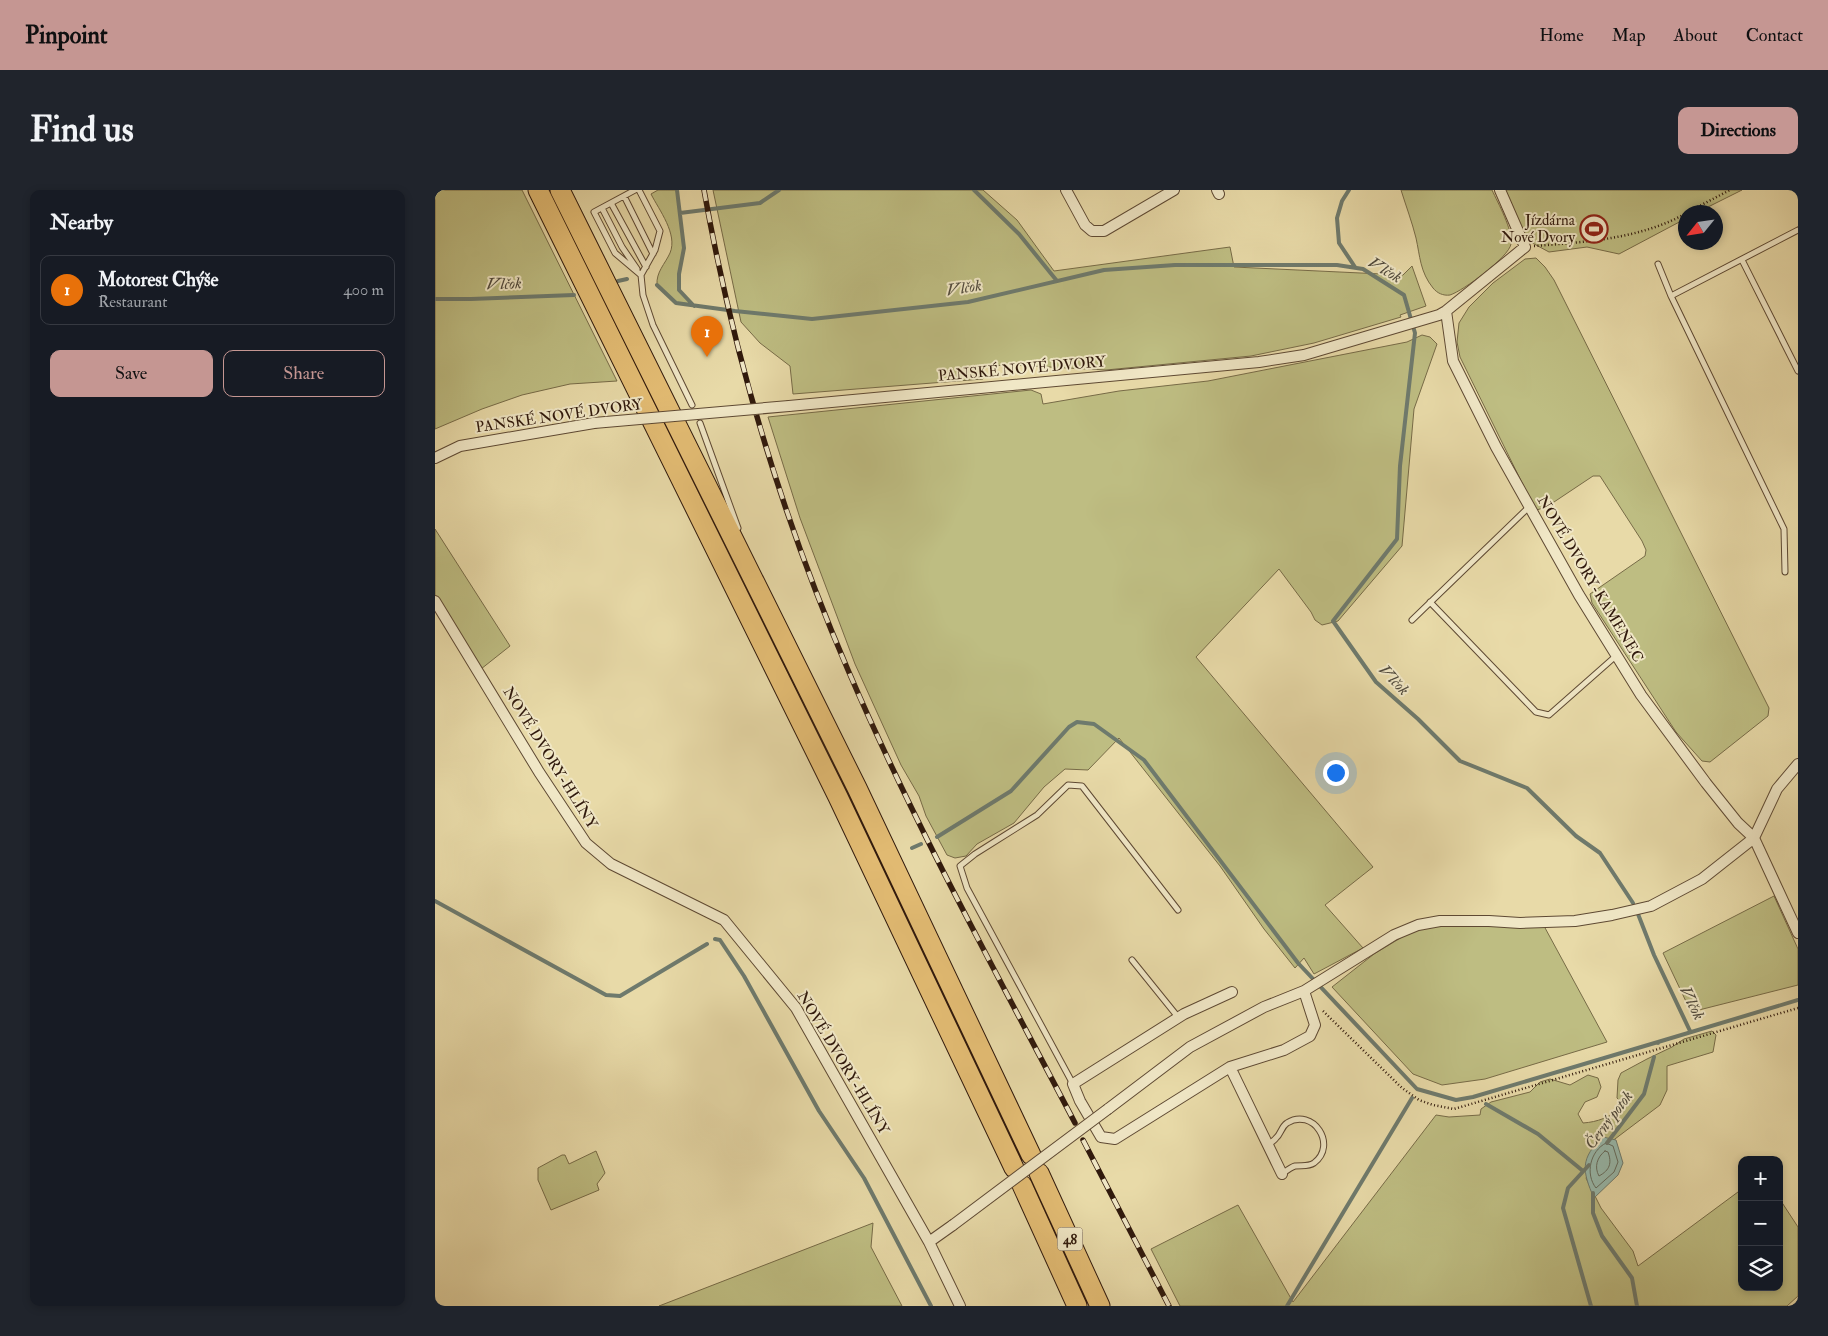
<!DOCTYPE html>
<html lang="en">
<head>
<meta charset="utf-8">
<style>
  :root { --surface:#171b24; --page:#20242c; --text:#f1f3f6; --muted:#9ea1a6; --line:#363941; --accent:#c59692 }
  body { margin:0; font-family:"IM FELL Double Pica",serif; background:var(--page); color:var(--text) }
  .controls { position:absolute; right:15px; bottom:15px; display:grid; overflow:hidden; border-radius:10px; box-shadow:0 2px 8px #0003 }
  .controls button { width:45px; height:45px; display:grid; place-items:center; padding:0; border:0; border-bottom:1px solid var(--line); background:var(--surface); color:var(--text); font:25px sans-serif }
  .compass { position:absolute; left:1243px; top:15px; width:45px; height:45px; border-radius:50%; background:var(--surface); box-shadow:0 2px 8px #0003; rotate:240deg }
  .you { position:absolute; left:900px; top:582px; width:18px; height:18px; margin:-12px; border:4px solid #fff; border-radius:50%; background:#1a73e8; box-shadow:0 0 0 8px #1a73e833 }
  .badge { display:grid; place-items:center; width:32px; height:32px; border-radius:50%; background:var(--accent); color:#fff; font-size:16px; font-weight:700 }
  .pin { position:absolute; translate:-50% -41px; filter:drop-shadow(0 1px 2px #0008) }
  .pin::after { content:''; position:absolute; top:26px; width:18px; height:15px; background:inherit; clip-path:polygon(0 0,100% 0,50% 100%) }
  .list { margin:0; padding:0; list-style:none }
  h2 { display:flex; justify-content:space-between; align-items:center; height:65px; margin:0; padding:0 20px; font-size:21px }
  h2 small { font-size:16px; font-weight:400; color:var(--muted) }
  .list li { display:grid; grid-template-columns:32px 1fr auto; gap:15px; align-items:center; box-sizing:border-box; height:70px; margin:0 10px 10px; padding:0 10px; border:1px solid var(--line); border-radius:10px }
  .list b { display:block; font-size:19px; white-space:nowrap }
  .list p { margin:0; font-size:16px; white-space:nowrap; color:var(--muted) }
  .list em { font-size:16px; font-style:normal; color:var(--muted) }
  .actions { display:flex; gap:10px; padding:15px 20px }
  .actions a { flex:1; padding:11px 0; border:1px solid var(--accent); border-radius:10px; text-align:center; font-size:18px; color:var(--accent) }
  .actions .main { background:var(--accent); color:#111 }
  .icon { flex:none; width:28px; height:28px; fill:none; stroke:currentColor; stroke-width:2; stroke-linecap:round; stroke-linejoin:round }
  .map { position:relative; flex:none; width:1363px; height:1116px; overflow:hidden; border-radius:10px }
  header { display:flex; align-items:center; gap:30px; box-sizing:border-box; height:70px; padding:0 25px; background:var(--accent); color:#111 }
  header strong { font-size:24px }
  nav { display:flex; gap:28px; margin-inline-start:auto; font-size:18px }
  .intro { display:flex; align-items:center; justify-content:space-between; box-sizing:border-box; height:120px; padding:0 30px }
  h1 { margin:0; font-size:35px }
  .button { padding:12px 22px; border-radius:10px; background:var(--accent); color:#111; font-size:18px; font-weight:700 }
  main { display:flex; gap:30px; padding:0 30px }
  aside { flex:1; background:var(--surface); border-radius:10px; box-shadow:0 2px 8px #0003 }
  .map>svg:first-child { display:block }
  .green { fill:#bebd82; stroke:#776b47 }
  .water { fill:#98baad; stroke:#6e7a6d }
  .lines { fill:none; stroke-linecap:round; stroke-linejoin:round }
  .shore { stroke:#646a5c; stroke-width:1 }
  .stream { stroke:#6e7a6d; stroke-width:4 }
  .lane-casing { stroke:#5e4933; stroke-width:7 }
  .street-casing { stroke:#5e4933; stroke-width:12 }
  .highway-casing { stroke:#30190c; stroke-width:21 }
  .path { stroke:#30190c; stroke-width:2.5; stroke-dasharray:1 2.5; stroke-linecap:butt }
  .lane { stroke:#f0e7c6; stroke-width:5 }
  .street { stroke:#f0e7c6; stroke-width:10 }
  .highway { stroke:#e4bd74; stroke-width:19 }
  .rail-casing { stroke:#30190c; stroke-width:5.5 }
  .rail { stroke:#f0e7c6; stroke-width:4; stroke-dasharray:11; stroke-linecap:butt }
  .street-bridge-casing { stroke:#5e4933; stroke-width:12; stroke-linecap:butt }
  .street-bridge { stroke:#f0e7c6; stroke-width:10 }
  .labels { text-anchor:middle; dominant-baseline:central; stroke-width:4; stroke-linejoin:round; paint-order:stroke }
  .shield { fill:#f0e7c6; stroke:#6a5744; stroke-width:1 }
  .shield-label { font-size:14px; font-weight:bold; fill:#30190c }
  .poi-label { font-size:15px; fill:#30190c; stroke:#f0e7c6; text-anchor:end }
  .street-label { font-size:15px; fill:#30190c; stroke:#f0e7c6 }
  .water-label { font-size:16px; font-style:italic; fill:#4f493c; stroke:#f0e7c6 }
</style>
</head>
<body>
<header>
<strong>Pinpoint</strong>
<nav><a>Home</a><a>Map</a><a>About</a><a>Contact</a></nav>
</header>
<div class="intro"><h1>Find us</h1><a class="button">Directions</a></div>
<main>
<aside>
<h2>Nearby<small></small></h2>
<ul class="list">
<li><span class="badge" style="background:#e8710a">1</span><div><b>Motorest Chýše</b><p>Restaurant</p></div><em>400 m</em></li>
</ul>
<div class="actions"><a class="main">Save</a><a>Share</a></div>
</aside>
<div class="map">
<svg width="1363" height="1116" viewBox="0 0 1363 1116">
  <rect width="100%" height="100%" fill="#e8daa8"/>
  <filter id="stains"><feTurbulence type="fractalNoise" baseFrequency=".004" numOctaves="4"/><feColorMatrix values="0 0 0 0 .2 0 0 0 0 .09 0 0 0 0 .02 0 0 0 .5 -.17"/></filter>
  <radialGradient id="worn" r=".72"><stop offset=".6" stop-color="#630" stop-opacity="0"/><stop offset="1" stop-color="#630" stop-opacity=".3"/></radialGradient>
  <path class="green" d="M0,0H87L182,191L135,194L87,205L47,219L0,239Z
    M223,0H242L249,58L244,84V100L259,116L241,113L222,95C221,82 230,74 235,63C243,44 224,20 216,4Z
    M278,0H548L582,30L619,81L795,57L799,77L968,85L977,76L991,116L965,125L966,127L879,153L816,166L671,180L576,175L541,176L548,183V189L358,204L355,176L325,153L306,132Z
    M966,0H1057C1063,13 1078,40 1076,54C1074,67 1028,101 1015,105C1008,106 1002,103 998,98C985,82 985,66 981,48C977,32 971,16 966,0Z
    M1069,0H1307L1263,22H1250V29L1184,64L1152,57L1114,62L1090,49Z
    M1101,68L1110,77L1119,90L1334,518L1333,526L1275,572L1267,571L1241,542L1157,413L1155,404L1210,366L1211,360L1207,351L1165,286H1158L1113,316L1102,320L1096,311L1025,167L1022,152L1024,133L1034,117L1058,93L1090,69Z
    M987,145L995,147L1002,154L979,219L967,356L903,431L887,435L880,430L876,422L844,379L761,467L938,677L890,715L928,758L879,784L869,768L860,778L829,739L785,676L684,548L653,580L630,579L609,597L579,633L542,654L531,666L520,668L512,665L491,626L484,606L466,575L420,474L365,328L333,227L596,200L606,204L608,214L684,201L773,191L972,152Z
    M0,339L75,456L46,479L0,406Z
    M1339,706L1363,759V795L1256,822L1228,763Z
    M1006,735L1109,736L1172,852L1050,889L1007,895L978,884L897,797L939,764L977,741Z
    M1277,841L1281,845L1278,862L1232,876V900L1225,915L1172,955L1151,988L1166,1018L1198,1061L1203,1076L1307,999V1097H1344V1008L1363,1037V1106L1352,1116H745L716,1059L803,1015L858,1112L1001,925L1014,927L1045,925L1046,919L1056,912L1095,902L1105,892L1115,889L1135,895L1153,885L1163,888L1166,897L1162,907L1150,912L1143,924L1148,933C1163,932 1174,927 1186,919V912L1182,908L1183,890L1186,883L1212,869L1237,857L1249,849Z
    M161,961L170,983L162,994L164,1000L116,1020L103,990V978L127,965H130L134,974Z
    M438,1033L436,1057L467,1116H224Z"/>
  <path class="water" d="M1168,947L1181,950L1188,973L1183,985L1159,1008C1147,981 1145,968 1168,947Z"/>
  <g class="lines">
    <path class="shore" d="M1171,953L1178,956L1183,972L1179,982L1161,998C1150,984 1155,961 1171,953Z
      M1170,961L1173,962C1177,973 1175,980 1164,986C1159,977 1162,967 1170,961Z"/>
    <path class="stream" d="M242,0L249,58L244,84V100L259,116
      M539,0L584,44L622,91
      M914,0L907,11L902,28L904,53L920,77
      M245,23L325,13L344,0
      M183,91L192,89
      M222,95L241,113L300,121L377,129L533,112L669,80L740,75H902L928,79L969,105L980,143L965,276L962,349L898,431L941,492L983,529L1025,571L1092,598L1141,646L1165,663L1198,713
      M0,109H36L139,105
      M502,647L576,601L634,537L642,532L659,534L709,570L863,773L982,899L1021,910L1038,907L1223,852
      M477,658L486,654
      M0,711L171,805L185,806L272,754
      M1203,724L1219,765L1255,841
      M280,749L285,750L309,786L384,921L429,988L496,1116
      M1223,853V852L1363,810
      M1051,914L1103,944L1148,981
      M1172,953L1209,904L1219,867
      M1154,975L1133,998L1128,1018L1156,1116
      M1158,1003V1023L1167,1046L1197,1088L1202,1116
      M852,1116L977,908"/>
    <g class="lane-casing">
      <path id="lane" d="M200,0L159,22L180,63L206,85
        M204,0L225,41L220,60L206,85L208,105L218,135L257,215
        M189,6L218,64
        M176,13L211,77
        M167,18L187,57L202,79
        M1307,70L1363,181
        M1223,74L1236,106L1349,339L1350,382
        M1236,106L1363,40
        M265,233L303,338
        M995,412L1101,522L1114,525L1182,465
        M977,430L1094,317
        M697,770L743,827
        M638,894L532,698L525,676L540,664L602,625L633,595L647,596L743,720
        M832,955C835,953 839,951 841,948C846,944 846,937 852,933C878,917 903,955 879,973C873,977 867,975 860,976C856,977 851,981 847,984"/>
    </g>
    <g class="street-casing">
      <path id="street" d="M631,0L650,35L657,41H669L739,0
        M782,0L784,4
        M1011,121L1018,171L1061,257L1144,405L1206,505L1271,593L1303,633L1319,648L1363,743
        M354,216L824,172L869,165L1004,125L1011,121L1090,57L1065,0
        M0,268L25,256L159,233
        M0,411L104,582L151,653L176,674L289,730L361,818L494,1052L525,1116
        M797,802L749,824L638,894L645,911L666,947L680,949L795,877L849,860L875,846L880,835L869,801L959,745L983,735L1005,731H1054L1085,733L1140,731L1177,725L1216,716L1267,689L1319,648L1342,599L1363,574
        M795,877L847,984
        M673,919L755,857L829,817L869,801
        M494,1052L518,1035"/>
    </g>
    <g class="highway-casing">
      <path id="highway" d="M103,0L403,607L579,978
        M125,0L422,598L596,965
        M604,983L665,1116
        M587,995L642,1116"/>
    </g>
    <path class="path" d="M1253,22L1295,0
      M1099,56C1151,52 1204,49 1250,24
      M888,821L967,898L984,910L998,915L1019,919L1363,818"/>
    <use href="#lane" class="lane"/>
    <use href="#street" class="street"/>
    <use href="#highway" class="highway"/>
    <g class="rail-casing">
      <path id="rail" d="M269,0C298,163 347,327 413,480C479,634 562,784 640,933
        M648,950L734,1116"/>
    </g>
    <use href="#rail" class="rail"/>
    <g class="street-bridge-casing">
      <path id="street-bridge" d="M159,233L354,216
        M518,1035L673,919"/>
    </g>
    <use href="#street-bridge" class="street-bridge"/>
  </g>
  <defs>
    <g id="stadium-ring" transform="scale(1.4375)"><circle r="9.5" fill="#f0e7c6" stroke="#8f2418" stroke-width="1.5"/><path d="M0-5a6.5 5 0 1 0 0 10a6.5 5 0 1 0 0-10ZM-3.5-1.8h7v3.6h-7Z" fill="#8f2418"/></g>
  </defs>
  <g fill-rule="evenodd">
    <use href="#stadium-ring" x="1159" y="39"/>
  </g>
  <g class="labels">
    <rect class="shield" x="622.5" y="1037.5" width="25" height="23" rx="4"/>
    <g class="shield-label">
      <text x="635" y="1049">48</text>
    </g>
    <g class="poi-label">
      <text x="1140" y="30">Jízdárna<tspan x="1140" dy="17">Nové Dvory</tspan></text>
    </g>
    <g class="street-label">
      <text transform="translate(587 179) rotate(-5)">PANSKÉ NOVÉ DVORY</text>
      <text transform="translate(124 226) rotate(-8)">PANSKÉ NOVÉ DVORY</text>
      <text transform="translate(1155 389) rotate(59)">NOVÉ DVORY-KAMENEC</text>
      <text transform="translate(115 568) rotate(58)">NOVÉ DVORY-HLÍNY</text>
      <text transform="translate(408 873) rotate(59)">NOVÉ DVORY-HLÍNY</text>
    </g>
    <g class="water-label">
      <text transform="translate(950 80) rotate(30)">Vlčok</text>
      <text transform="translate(69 94) rotate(-2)">Vlčok</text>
      <text transform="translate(529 98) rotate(-9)">Vlčok</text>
      <text transform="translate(959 490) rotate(46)">Vlčok</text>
      <text transform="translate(1257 813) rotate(63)">Vlčok</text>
      <text transform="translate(1174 930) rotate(-53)">Černý potok</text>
    </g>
  </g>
  <rect width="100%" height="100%" filter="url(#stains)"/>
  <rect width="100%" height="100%" fill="url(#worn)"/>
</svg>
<div class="controls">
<button>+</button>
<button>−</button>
<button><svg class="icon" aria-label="layers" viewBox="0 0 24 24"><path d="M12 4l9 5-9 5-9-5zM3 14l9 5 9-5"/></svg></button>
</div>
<svg class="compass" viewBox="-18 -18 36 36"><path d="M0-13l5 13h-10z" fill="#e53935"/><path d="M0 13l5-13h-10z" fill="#9ea1a6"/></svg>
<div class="you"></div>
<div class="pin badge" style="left:272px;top:167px;background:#e8710a">1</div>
</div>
</main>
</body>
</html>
